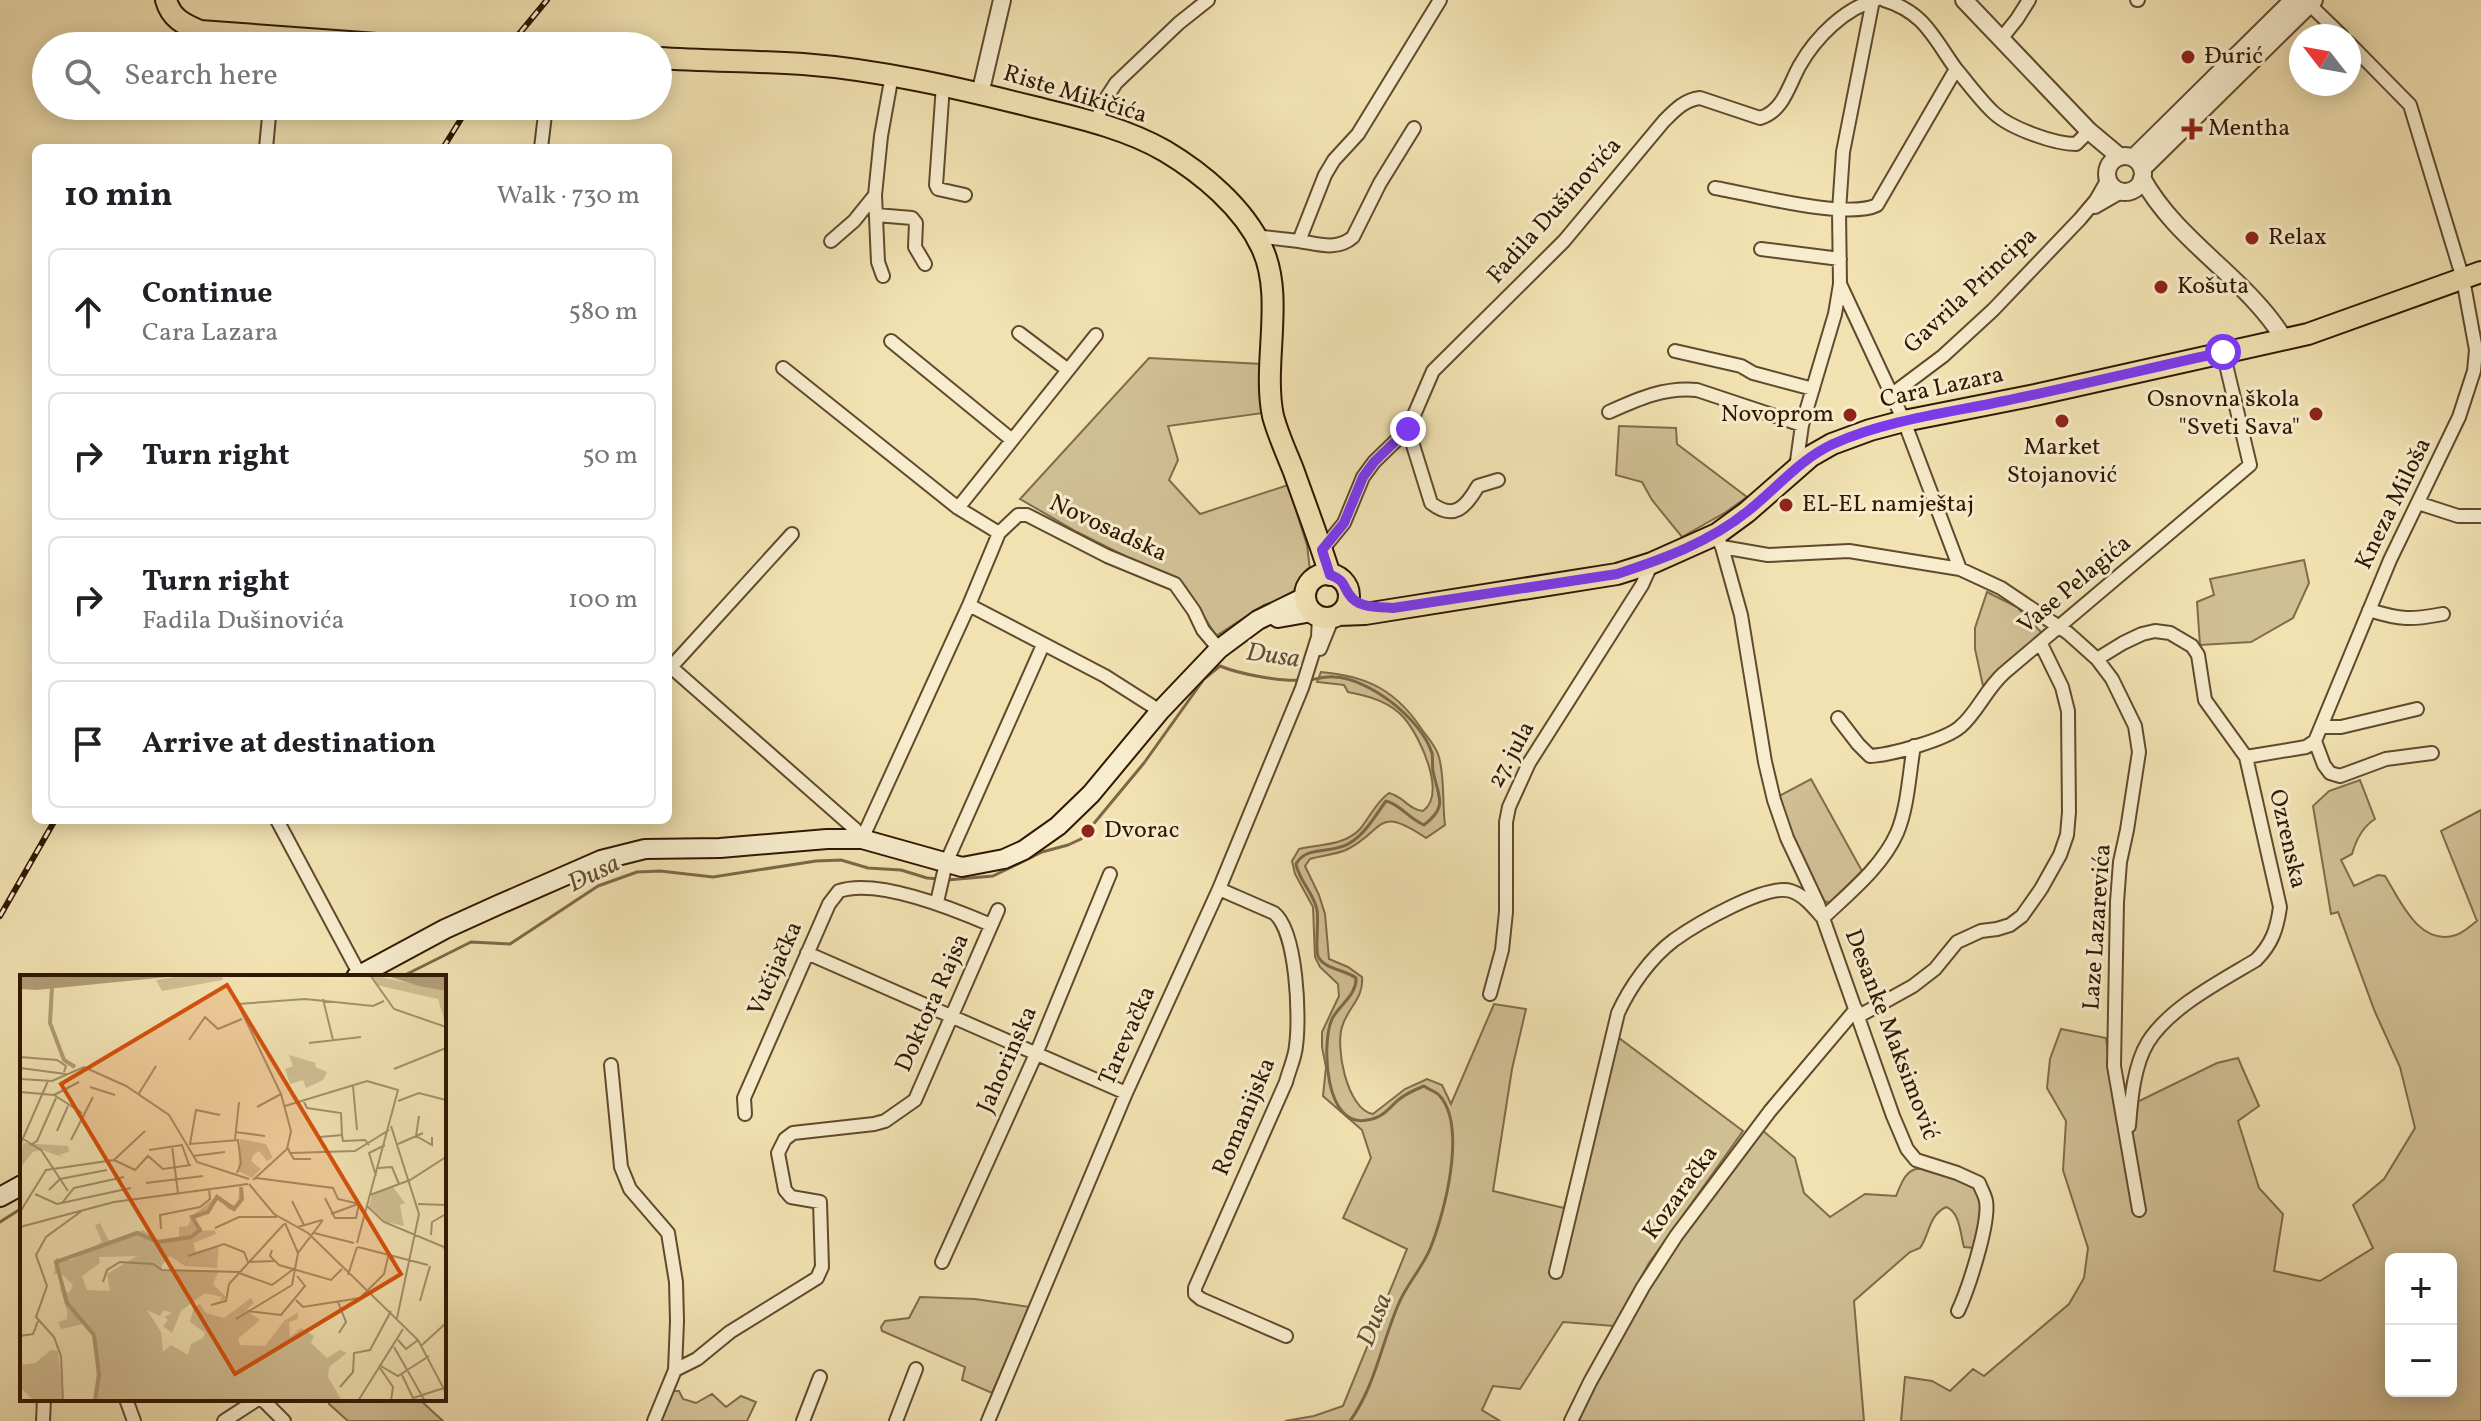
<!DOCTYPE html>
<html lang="en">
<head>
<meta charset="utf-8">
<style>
  :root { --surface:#fff; --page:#f2f2f2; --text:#202124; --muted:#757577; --line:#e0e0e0 }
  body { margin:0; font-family:Vollkorn,serif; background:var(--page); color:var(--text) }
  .controls { position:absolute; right:24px; bottom:24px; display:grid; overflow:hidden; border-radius:12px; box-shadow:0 4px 20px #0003 }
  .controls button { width:72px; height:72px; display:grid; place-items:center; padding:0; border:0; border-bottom:2px solid var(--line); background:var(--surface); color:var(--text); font:40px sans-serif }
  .compass { position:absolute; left:2289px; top:24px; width:72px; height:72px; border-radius:50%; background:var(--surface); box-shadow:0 4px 20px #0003; rotate:301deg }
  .stop { position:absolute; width:24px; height:24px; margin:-18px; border:6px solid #7c3aed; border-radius:50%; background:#fff }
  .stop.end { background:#7c3aed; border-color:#fff; box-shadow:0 2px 8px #0008 }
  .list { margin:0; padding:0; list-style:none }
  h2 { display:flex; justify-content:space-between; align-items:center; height:104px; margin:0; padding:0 32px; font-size:34px }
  h2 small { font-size:26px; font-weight:400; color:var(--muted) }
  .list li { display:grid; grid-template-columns:52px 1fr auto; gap:24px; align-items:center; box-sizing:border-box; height:128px; margin:0 16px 16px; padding:0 16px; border:2px solid var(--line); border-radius:12px }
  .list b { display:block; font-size:30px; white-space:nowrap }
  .list p { margin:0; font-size:26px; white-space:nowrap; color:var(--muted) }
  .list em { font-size:26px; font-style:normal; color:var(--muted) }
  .icon { flex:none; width:44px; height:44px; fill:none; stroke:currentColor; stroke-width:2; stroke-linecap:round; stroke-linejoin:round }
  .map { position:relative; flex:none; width:2481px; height:1421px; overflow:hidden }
  .search { position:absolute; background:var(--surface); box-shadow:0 4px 20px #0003; left:32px; top:32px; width:640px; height:88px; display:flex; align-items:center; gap:20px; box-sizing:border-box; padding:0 28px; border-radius:44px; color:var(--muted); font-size:30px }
  .panel { position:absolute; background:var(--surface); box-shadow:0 4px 20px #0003; left:32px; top:144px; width:640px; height:680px; border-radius:12px }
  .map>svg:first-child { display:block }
  .green { fill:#d1bf94; stroke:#806b4a; stroke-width:2; fill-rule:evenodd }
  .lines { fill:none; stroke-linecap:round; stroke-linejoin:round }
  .stream { stroke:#7d6747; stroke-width:3 }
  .minor-casing { stroke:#604a2d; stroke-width:16 }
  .tertiary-casing { stroke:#604a2d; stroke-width:20 }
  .secondary-casing { stroke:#301701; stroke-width:22 }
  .primary-casing { stroke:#301701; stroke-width:24 }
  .minor { stroke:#f7eccd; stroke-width:12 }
  .tertiary { stroke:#f7eccd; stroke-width:16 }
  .secondary { stroke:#f7eccd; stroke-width:18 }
  .primary { stroke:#f2e2b2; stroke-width:20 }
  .rail-casing { stroke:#301701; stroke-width:6 }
  .rail { stroke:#f7eccd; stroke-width:3; stroke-dasharray:9; stroke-linecap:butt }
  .route { stroke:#7c3aed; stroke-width:10 }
  .poi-dot { fill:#8f2418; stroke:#f7eccd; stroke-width:3 }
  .labels { text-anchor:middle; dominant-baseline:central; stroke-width:6; stroke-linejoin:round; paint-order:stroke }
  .poi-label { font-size:24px; fill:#301701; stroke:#f7eccd; text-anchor:start }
  .street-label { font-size:24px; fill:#301701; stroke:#f7eccd }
  .water-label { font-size:26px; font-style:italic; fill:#634d30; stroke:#f7eccd }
  .inset-river { fill:none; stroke:#b09d76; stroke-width:4 }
  .inset-road { fill:none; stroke:#a4916b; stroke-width:2 }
  .view { fill:#d6520b; fill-opacity:0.15; stroke:#d6520b; stroke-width:4 }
  .inset-edge { fill:none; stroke:#301701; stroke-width:4 }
</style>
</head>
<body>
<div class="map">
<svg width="2481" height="1421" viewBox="0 0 2481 1421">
  <rect width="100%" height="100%" fill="#f2e2b2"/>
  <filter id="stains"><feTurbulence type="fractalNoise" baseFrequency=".0025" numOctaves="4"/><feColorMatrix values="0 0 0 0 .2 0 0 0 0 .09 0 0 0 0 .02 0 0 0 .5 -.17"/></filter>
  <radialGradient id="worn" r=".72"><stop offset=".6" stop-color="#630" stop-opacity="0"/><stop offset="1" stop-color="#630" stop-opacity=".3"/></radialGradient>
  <path class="green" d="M1149,358L1262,364L1263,413L1168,426L1178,460L1169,480L1200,514L1288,485L1307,545L1310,570L1297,595L1264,605L1216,636L1185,586L1077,532L1020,499Z
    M1619,426L1676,428L1677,444L1747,497L1726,512L1682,537L1652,500L1642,482L1616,475Z
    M2304,560L2309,583L2293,618L2251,642L2200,645L2197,602L2214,595L2210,579Z
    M1987,592L2017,607L2042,633L2041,636L1983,686L1975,649V628Z
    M1321,672C1368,676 1397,691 1423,731C1429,739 1437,748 1439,757C1445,780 1442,802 1445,825L1426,838C1376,804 1385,830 1348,849C1336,855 1322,855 1310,859L1305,866L1319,895L1325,914L1329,959L1348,967L1362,977C1364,997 1349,1007 1343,1024C1334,1045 1347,1110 1373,1114L1405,1089L1427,1079L1442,1085L1451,1104L1494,1004L1526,1009L1512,1069L1493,1191L1564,1208L1611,1032L1743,1131L1649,1263L1614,1326L1563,1322L1520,1389L1493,1386L1482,1410L1500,1421H1285L1314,1416L1343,1406L1407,1249L1343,1218L1371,1158L1362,1130L1323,1096L1326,1067L1322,1047V1032L1339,996L1338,984L1320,967L1315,957L1313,907L1295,874L1292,861L1299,849C1320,844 1344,846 1360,829C1370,817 1376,802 1389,793C1403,796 1409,810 1423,811C1447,794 1420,737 1405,719C1391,702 1369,696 1348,692L1344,685L1317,682Z
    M1811,779L1862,871L1830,903L1821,900L1789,829L1779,796Z
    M2360,780L2375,819C2362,827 2356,840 2352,854L2341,860L2354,886L2378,875L2385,876C2400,900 2419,947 2456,935C2463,933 2471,925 2477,921L2441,831L2481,810V1421H1901L1905,1377L1932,1381L1950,1391L1973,1369L1984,1376L2069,1304L2084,1278L2088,1248L2063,1170L2066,1121L2047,1088L2050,1059L2061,1029L2106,1038L2116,1109L2127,1107L2217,1063L2238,1058L2259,1106L2238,1121L2259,1188L2283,1214L2274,1271L2320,1281L2373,1248L2353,1205L2384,1179L2415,1128L2400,1067L2375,1012L2338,912L2331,914L2313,806L2329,791ZM2391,1259H2451V1391H2391Z
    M1762,1130L1795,1158L1804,1193L1830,1217L1865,1194L1896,1196C1900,1187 1904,1174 1913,1170C1923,1165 1965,1179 1974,1187C1977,1191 1982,1199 1982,1204C1984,1218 1978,1235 1974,1248L1964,1247C1960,1233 1960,1212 1946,1207C1928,1216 1930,1234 1920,1248L1910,1252L1854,1301L1864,1421H1575L1648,1290L1682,1239Z
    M920,1297L975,1299L1030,1307L992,1393L962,1380L965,1367L882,1331L881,1327L885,1321L909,1318Z
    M670,1391H679L683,1399L696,1403L712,1394L726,1407L741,1396L756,1402L747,1421H659Z
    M328,1399H419L443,1421H348L329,1404Z"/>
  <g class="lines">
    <path class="stream" d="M1309,680C1317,679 1326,676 1334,677C1369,678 1421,719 1432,753C1433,759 1432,765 1433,771C1438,797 1449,806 1424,825C1408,818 1400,804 1386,801C1375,816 1365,835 1348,844C1331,854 1307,845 1296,864C1299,881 1314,893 1317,910C1319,922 1315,948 1318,956C1323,969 1346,970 1356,978C1357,995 1339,1005 1332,1019C1321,1044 1325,1129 1367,1120C1381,1118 1387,1111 1397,1101C1405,1094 1414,1090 1424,1086C1428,1089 1436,1092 1439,1095C1468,1126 1444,1215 1430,1249C1422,1268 1407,1284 1399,1303C1382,1341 1375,1387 1350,1421
      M947,880L993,876L1042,852L1068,845L1081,839L1144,763L1204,679L1220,666C1239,674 1282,682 1301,680
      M401,977L471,942L510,944L598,886L637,872L660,871L713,877L816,861L841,860L868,868L901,870L927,878L939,879
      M0,1222L22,1208"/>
    <g class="minor-casing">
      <path id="minor" d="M2137,0H2138
        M2305,0L2342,36
        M2001,39L2017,19L2029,0
        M1956,69C1968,83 1980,100 1994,113C2010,128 2054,144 2076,144L2089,131
        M943,85L936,185L938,189L965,195
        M1096,123L1103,103L1116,83L1179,23L1208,0
        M266,148L270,106
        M541,148L546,106
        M1715,188C1751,194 1847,220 1877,205L1956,69C1933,37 1924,12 1884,0
        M2095,207L2121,192
        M876,215L912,218L916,223L915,247L925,264
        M1255,236L1299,241L1325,175L1334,160L1358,134L1440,0
        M831,241L854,221L875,195
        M1299,241C1318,244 1337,251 1353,237L1380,183L1414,128
        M1761,249L1840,259
        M883,276L878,262L875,195L881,136L892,75
        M1840,284L1904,421L1960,569L2001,588L2068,633L2097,659L2112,679L2135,726L2139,752L2127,830L2120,862L2117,902L2114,1066L2139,1210
        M1019,333L1068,370
        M891,341L1012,440
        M1675,351L1741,366L1753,373L1813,389
        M783,368L958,508L999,533
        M1891,395L1943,356L1993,310L2080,219L2096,200L2108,179
        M1609,412C1638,399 1664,387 1697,390L1802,425
        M1408,429L1431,503C1454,521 1466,507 1478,486L1498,480
        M1796,468L1802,425L1835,314L1840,284L1839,211L1843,152L1873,0
        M2418,503L2458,516H2481
        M958,508L1096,335
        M792,534L671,667L855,829L862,839L969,605L999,533L1018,515H1027L1107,556L1175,584L1194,611L1203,630L1219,649
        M1719,541L1722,547L1768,555L1849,551L1960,569
        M1722,547L1741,615L1765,762L1774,800L1787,838L1818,904L1893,1116L1907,1149L1916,1160L1957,1173L1979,1183C1981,1189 1985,1195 1986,1201C1990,1223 1968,1290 1958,1311
        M1322,550L1344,523L1363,477L1374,462L1408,429L1433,371L1564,241L1664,121C1675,110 1684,100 1700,98L1760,118C1784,111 1789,84 1800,65C1816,37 1845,8 1876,0
        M969,605L1105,676L1160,711
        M2369,610C2401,620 2411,620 2443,614
        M1320,649L1333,617
        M2097,659L2123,643L2142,634L2155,631L2170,633L2192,646L2198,655L2205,700L2246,757L2280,907C2277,929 2272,944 2256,960C2221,981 2170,1007 2148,1042C2134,1065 2131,1099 2129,1126
        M1838,718L1858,744L1870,756C1890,755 1945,740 1960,727C1977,713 1986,689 2004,673L2250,465L2223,352
        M2322,727H2341L2417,709
        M2315,741L2324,765L2330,773L2340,776L2386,759L2432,753
        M2246,757L2306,747L2315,741L2390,560L2459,417L2474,371L2476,350L2463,279L2410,105L2349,43
        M277,820L360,975
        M1219,889L1274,913C1297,931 1300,1017 1296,1046C1295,1058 1289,1070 1286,1082L1195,1288V1294L1201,1299L1286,1336
        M937,902L946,863L1043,645
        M807,953L1126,1093
        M1490,994L1502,950L1506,912V822L1509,807L1529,763L1642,585L1652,563
        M1859,1016L1913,986L1935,969L1957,942L1981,931L1997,929L2010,925L2022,916L2041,889L2060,855L2067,835L2069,812L2068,711L2062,687L2041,644
        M611,1065L621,1167L630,1189L668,1233L676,1282L677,1321L675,1370L654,1421
        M745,1114L744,1098L829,904L839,891C877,878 954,909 991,925
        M942,1262L1036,1054L1110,874
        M1556,1272L1618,1013C1630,987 1650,958 1674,940C1695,925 1766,883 1791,891C1804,895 1814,908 1823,918C1849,893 1882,867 1897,833C1908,807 1909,774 1914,746
        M675,1370L697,1359L730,1332L817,1278L822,1267L820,1202L791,1197L785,1190L778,1153L785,1139L793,1133L874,1124L885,1121L915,1100L998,910
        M126,1399L134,1421
        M262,1399L284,1421
        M43,1421L44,1399
        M224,1421L258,1399
        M803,1421L820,1377
        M896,1421L916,1369
        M988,1421L1126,1093L1219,889L1302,688L1318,637L1319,617
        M1571,1421L1590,1382L1643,1287L1676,1236L1770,1111L1856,1009"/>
    </g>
    <g class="tertiary-casing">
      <path id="tertiary" d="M1964,0L2089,131L2120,157
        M980,94L1002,0
        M2107 174a18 18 0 1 1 36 0a18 18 0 1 1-36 0Z
        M2133,158L2293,0
        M2142,169L2314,0
        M2142,178C2177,242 2247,278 2284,339"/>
    </g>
    <g class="secondary-casing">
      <path id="secondary" d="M1278,618L1312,612
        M356,977L445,929L498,905L601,860L645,849L720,848L827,839H862L962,867L1004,859L1024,850L1058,826L1091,794L1160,711L1219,649L1258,620L1305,597
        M0,1197L22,1185"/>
    </g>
    <g class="primary-casing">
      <path id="primary" d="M166,0C171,18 183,24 200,31L404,46
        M658,58C706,61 755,61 803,64C881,70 958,88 1034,107C1079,118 1125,128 1165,151C1202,173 1244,208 1262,248C1285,297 1262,364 1273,416C1278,435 1287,454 1294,472C1306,506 1319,540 1330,575
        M1305 596a22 22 0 1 1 44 0a22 22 0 1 1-44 0Z
        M1338,615L1365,614L1617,574L1652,563L1717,534L1747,512L1811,456L1832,444L1870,430L1904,421L2035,395L2308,334L2481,272"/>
    </g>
    <use href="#minor" class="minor"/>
    <use href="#tertiary" class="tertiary"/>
    <use href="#secondary" class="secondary"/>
    <use href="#primary" class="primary"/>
    <g class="rail-casing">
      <path id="rail" d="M509,46L547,0
        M443,148L469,106
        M0,916L55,820"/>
    </g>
    <use href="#rail" class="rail"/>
  </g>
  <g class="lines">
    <path class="route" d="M1408,429L1374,462L1363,477L1344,523L1322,550L1330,575C1348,581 1342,589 1353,599C1362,608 1381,607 1393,608L1617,574C1663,559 1710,542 1748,511C1776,489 1800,459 1833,444C1887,420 1947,413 2004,401C2077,386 2150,368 2223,352"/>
  </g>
  <g class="poi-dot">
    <circle cx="2188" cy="57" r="8"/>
    <path d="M2188 117h8v8h8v8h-8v8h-8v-8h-8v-8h8z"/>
    <circle cx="2252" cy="238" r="8"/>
    <circle cx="2161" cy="287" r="8"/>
    <circle cx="2316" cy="414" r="8"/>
    <circle cx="1850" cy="415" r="8"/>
    <circle cx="2062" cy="421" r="8"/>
    <circle cx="1786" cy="505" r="8"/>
    <circle cx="1088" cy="831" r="8"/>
  </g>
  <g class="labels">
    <g class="poi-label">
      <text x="2204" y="57">Đurić</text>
      <text x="2208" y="129">Mentha</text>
      <text x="2268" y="238">Relax</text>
      <text x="2177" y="287">Košuta</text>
      <text x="2300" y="400" text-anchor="end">Osnovna škola<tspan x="2300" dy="28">"Sveti Sava"</tspan></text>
      <text x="1834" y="415" text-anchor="end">Novoprom</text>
      <text x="2062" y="448" text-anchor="middle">Market<tspan x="2062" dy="28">Stojanović</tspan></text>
      <text x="1802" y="505">EL-EL namještaj</text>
      <text x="1104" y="831">Dvorac</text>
    </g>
    <g class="street-label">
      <text transform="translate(1075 95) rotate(17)">Riste Mikičića</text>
      <text transform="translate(1555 211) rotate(-48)">Fadila Dušinovića</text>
      <text transform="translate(1971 291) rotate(-43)">Gavrila Principa</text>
      <text transform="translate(1942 388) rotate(-12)">Cara Lazara</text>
      <text transform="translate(2394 504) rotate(-64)">Kneza Miloša</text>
      <text transform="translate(1108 529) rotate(25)">Novosadska</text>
      <text transform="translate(2075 585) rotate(-40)">Vase Pelagića</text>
      <text transform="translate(1512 755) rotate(-61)">27. jula</text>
      <text transform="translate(2287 839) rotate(77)">Ozrenska</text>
      <text transform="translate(2098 927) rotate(-86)">Laze Lazarevića</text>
      <text transform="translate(776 969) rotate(-66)">Vučijačka</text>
      <text transform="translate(933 1003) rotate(-66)">Doktora Rajsa</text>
      <text transform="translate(1891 1035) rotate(69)">Desanke Maksimović</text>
      <text transform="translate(1128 1036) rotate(-66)">Tarevačka</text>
      <text transform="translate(1008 1060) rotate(-66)">Jahorinska</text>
      <text transform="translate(1245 1117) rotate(-67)">Romanijska</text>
      <text transform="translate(1681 1193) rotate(-54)">Kozaračka</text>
    </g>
    <g class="water-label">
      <text transform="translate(1273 656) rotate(8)">Dusa</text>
      <text transform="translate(594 874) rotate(-26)">Dusa</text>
      <text transform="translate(1375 1320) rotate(-68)">Dusa</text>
    </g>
  </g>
  <g transform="translate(20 975)">
    <rect width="426" height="426" fill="#f2e2b2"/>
    <path d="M168,0H202L203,5L142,16L136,5ZM352,0L426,16V51L418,24L356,10ZM269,80L296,88L295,92L307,97L303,105L286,113L283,105L270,109L265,94L273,91ZM220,164L246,169L253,183L247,186L239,176L233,180L231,186L241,194L232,203L218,196ZM3,168L48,171L49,177L39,180L48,184L22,175L13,177L0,193ZM221,211L223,224L217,233L209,235L198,223L188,237L173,246L181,256L195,255L196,259L173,268L176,277L199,270L197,293L165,291L150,281L142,290V295H199L193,309L207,323L199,327L202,322L185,318L161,336L152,358L143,351L148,345L144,342L152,338L144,335L140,341L127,335L141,357L143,377L151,370L168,380L171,369L183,363L185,358L170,347L174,332L180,329L186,338L204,343L231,323L234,328L226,335L240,345L218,364L220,370L245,371L264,346L278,337V344L269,347L270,362L281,353L294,361L291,368L307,383L320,375L327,378L309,392L308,402L322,426H73L78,391L73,361L64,349L41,354L38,347L47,344V336L40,313L49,318L53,310L42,299H34L36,283L51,285L82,267L75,250L80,248L89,266L123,255L137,265L159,262V252L168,251L172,241L197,221L216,232ZM117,281L87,299L90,316L67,315L62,301L80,288L79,282ZM373,212L385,228L380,230L384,251L366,247L349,231L352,220ZM31,375L38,376L43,426H14L1,413L0,390L15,388Z" fill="#d1bf94" fill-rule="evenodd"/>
    <path d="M0,0H168L16,15L0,14ZM364,0H426V16L399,11Z" fill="#b09d76"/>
    <path class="inset-river" d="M32,12L30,48L44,85L55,92M75,426L79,400L74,360L47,328L36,287L117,258L138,267L171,262L180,255L172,242L188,237L197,222L214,234L222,224L221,212"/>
    <path class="inset-road" d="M350,0L374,34L426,52M303,24L313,65M169,65L185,42L198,54L222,44M289,68L341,62M0,82L37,85L46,91L44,97M0,93L46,99M374,94L426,73M0,104L32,106L64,92L106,111L149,140L177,187L229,204M333,111L337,155M70,112L95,120M0,117L34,120L62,138M34,120L59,107M118,120L136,91M283,125L287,133L321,138L322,160L300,162M378,126L399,118L426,125M265,131L347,106L378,115L337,268M237,132L261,119M200,140L176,135L170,169L218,165L221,188L217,198M399,141L396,161L412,170V162M371,151L399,239L377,343M37,156L48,131M215,157L245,161M322,160L323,166L345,165L349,170M0,162L21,175L48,216M215,164L219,127M51,165L73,122M378,169L403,158M0,170L28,106M10,170L17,166L36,123M152,171L158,218M268,173L270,178L335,176L369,155M129,175L162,170L169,190M270,178L274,184H291M173,181L205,177M94,185L115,195L128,181L143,194L171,190M358,193L372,192L379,209M356,201L349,178L365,170M236,203L313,213L318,224L339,229L336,243H315L305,223M233,205L267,174L271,156L261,119L218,29L285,24L353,31L364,26M126,208L183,201M229,209L254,239L288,258L398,365L426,418M29,215L40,204L87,195M15,219L37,229L111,213M350,220L390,205L426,182M272,226L284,250M42,228L54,213L104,202M398,229L426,230M347,231L364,247L424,272L426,279M0,237L26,195L94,185L125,156M311,239L338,229M265,248L278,278M0,252L94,227L228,209M278,252L302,245M195,253L219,242H257M141,254L140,240L180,232L190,224L189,214M294,258L334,268M411,260L412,247L426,239M338,272L408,290M252,275L250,281L259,290L311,305L322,294M168,281L204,269L224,277L228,287L254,286M219,298L252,310L275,293M328,300L337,272M83,307L87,295L100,287L133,289L142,295L219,297M276,325L283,332L340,323L364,299L369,278M400,326L410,291M318,327L326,347L319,358M191,330L206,326L209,309L264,249M227,336L261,340L285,311L277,301M216,344L272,310L278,278L303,245M0,361L13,359L18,346M378,365L386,374L398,365M402,370L426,348M374,372L405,426M359,390L378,401L409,381M360,393L373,412L371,426M382,400L394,425M320,412L333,397L334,378L350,375L371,336M393,423L424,413M43,426L41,381L34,362L16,342L27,311L16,280L26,262L63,235M338,426L383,354"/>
    <path class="view" d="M207,10L381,299L215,399L41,109Z"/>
    <rect width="426" height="426" class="inset-edge"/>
  </g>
  <rect width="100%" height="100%" filter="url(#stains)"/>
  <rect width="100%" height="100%" fill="url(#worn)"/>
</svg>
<div class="controls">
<button>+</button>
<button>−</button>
</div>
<svg class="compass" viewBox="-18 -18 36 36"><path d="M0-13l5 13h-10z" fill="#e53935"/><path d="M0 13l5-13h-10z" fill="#757577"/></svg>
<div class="stop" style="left:2223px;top:352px"></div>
<div class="stop end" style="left:1408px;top:429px"></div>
<div class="search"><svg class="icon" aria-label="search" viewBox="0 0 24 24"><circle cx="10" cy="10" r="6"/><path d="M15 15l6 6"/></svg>Search here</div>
<section class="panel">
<h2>10 min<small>Walk · 730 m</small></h2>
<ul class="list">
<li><svg class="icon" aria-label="ahead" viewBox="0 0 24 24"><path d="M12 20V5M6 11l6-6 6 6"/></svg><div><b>Continue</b><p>Cara Lazara</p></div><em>580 m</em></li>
<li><svg class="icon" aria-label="right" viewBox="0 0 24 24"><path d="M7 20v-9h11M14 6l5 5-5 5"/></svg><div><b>Turn right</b></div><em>50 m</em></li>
<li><svg class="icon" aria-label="right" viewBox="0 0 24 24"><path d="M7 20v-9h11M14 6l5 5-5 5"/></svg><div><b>Turn right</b><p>Fadila Dušinovića</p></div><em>100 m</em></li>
<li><svg class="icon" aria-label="arrive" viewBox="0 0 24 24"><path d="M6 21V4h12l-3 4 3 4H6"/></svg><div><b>Arrive at destination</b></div></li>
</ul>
</section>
</div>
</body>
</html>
